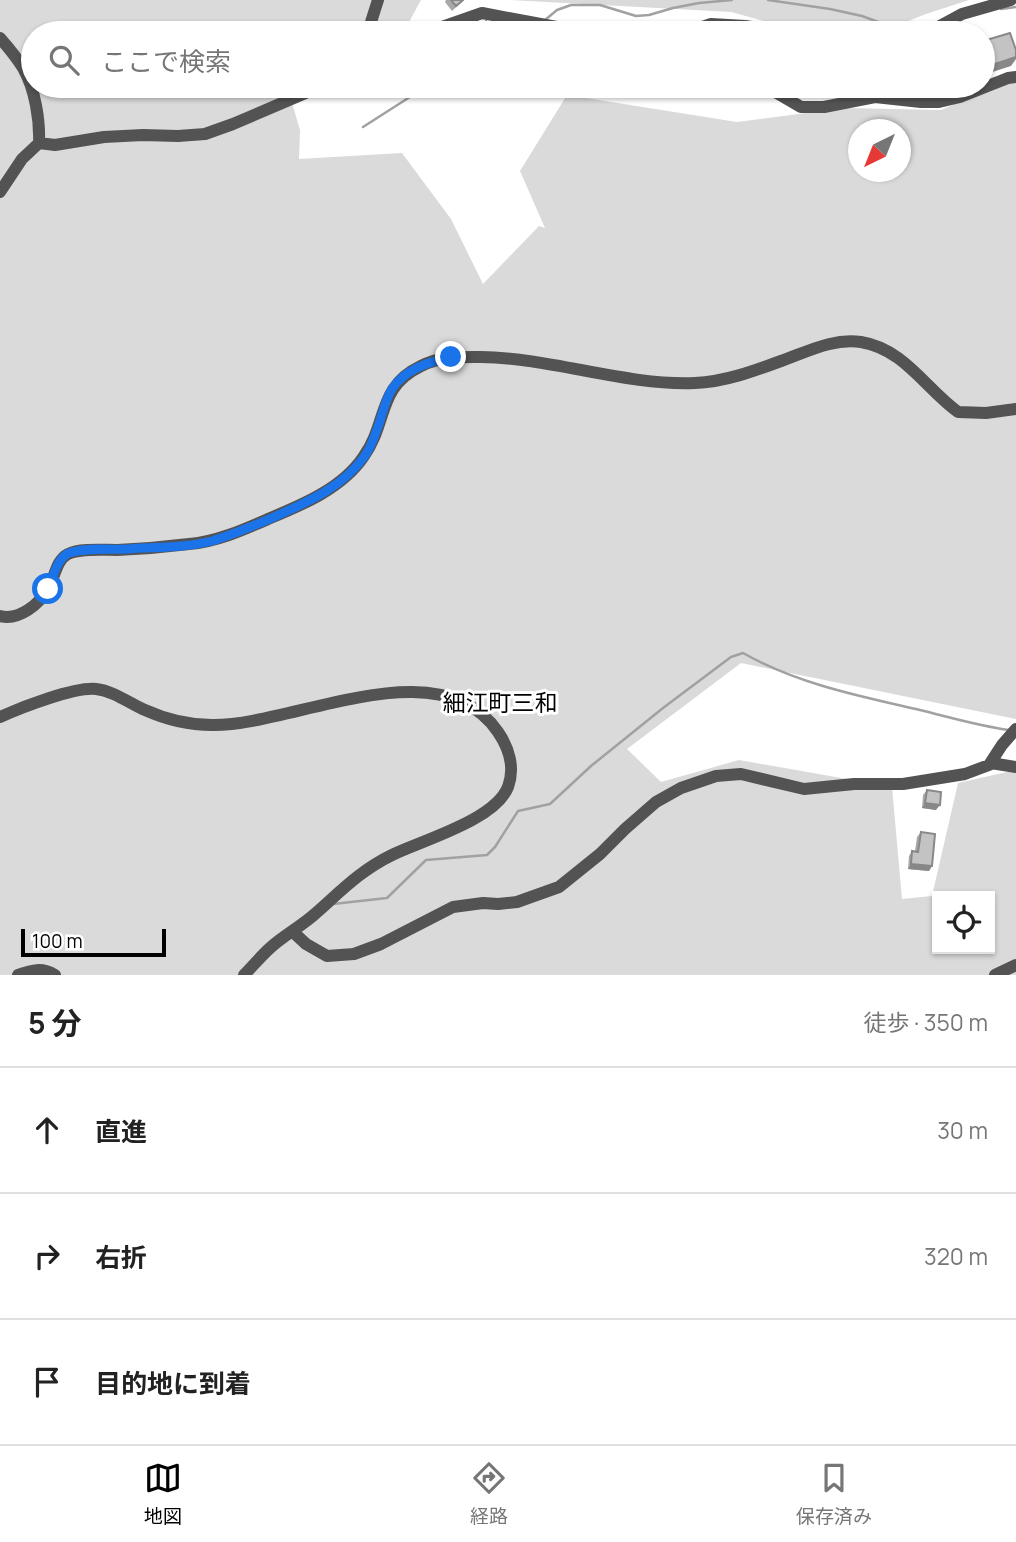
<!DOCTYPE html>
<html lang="ja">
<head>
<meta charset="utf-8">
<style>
  :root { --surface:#fff; --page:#f2f2f2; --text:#222; --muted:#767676; --line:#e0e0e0; --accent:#000 }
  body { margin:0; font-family:Manrope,"Noto Sans JP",sans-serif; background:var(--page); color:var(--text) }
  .controls { position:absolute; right:21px; bottom:21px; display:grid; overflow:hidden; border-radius:0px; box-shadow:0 2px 5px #0004 }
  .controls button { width:63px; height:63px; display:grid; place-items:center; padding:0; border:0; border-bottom:2px solid var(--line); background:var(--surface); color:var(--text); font:35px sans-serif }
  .compass { position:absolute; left:848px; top:119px; width:63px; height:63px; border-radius:50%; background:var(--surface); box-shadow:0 2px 5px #0004; rotate:223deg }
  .scale { position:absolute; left:21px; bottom:18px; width:145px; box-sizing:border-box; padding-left:7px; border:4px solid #000; border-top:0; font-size:19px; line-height:24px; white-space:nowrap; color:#000; -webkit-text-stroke:5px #fff; paint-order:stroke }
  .stop { position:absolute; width:21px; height:21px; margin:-16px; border:5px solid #1a73e8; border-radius:50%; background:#fff }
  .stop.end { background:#1a73e8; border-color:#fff; box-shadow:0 2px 7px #0008 }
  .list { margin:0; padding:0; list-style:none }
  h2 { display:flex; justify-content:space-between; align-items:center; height:91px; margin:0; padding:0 28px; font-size:30px }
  h2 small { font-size:23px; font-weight:400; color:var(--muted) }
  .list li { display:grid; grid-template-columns:46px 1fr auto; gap:21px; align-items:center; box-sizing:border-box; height:126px; padding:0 28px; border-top:2px solid var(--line) }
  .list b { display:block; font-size:26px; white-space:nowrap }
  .list em { font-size:23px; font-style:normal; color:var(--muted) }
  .icon { flex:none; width:38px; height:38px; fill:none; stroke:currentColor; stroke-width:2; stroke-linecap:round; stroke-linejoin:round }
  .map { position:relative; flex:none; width:1016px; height:975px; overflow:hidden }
  .search { position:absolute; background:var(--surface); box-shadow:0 2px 5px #0004; left:21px; right:21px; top:21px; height:77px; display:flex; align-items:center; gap:18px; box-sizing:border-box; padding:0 24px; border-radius:38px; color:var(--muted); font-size:26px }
  .sheet { height:469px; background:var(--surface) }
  nav { display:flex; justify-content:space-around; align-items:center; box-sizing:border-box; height:98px; border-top:2px solid var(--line); background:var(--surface); font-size:19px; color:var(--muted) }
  nav a { display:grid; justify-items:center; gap:4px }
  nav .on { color:var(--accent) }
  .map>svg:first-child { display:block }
  .green { fill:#dadada; fill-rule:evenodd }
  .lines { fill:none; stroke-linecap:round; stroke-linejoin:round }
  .stream { stroke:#a1a1a1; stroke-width:2.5 }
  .minor { stroke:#535353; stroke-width:12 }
  .wall { fill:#a8a8a8 }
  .shaded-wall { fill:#888 }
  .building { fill:#c3c3c3; stroke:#888; stroke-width:2 }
  .route { stroke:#1a73e8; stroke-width:9 }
  .labels { text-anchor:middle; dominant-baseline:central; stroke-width:6; stroke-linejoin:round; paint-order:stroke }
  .neighbourhood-label { font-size:23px; fill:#000; stroke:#fff }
</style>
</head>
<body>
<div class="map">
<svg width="1016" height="975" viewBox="0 0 1016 975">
  <rect width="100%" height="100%" fill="#fff"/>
  <path class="green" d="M0,0H421L403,33H342L338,31L308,29L303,33H33V86H287L300,130L299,159L402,153L451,219L483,284L539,226L545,228L520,171L567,95L737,122L845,108L941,110L1016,78V719L741,663L627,749L661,782L739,760L892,787L902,899L932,896L958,783L1016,770V975H0ZM858,130H900V172H858ZM937,896H990V949H937Z
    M510,0H969L926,14L878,33L837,32L779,25L731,12Z"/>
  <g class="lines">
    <path class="stream" d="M768,0L830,9L862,16L908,33
      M1001,9L1016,7
      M545,20L557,10L571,5H600L636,16L649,15L673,8L699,3L732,0
      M528,33L537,27
      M363,127L427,86
      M333,904L387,898L426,860L487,855L495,847L518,811L550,804L591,766L663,708L731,657L743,653C798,684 859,696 920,710C949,717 979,726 1009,730"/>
    <path class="minor" d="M378,0L371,22L378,32L382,33
      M433,33L442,27L482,13L578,31L604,33
      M685,33L711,24L745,26L794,33
      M927,33L962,14L1011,0
      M0,38C8,47 17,58 23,68C35,89 40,120 39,143
      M765,86L801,107H824L875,97L921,102H939L960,97L1008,78L1016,77
      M0,192L22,159L39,143L55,145L104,137L143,135L178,136L205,134L233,124L322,86
      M0,616C19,621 40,604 49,587C55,577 56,560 68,554C80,548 103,550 117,550C141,549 165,547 189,544C216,542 243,530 268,519C302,505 343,488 364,456C388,422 377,387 421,366C441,356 460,357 481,357C553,358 625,386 695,383C724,382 754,371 781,361C807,352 832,338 861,342C904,349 925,388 958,412L986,413L1016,409
      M0,717C22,707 74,687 96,689C114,691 129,703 145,710C165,719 190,725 212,725C293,726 439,646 498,732C509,748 515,768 508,787C495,820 423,840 392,855C361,870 341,891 316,913C302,926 284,935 270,948C261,956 253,966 244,975
      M991,763L1016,767
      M292,931L306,944L327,956L354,954L381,944L453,907L483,903L498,904L517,902L559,887L600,854L625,829L656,802L681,788L716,776L741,774L804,789L854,784H903L965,774L989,765L1002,745L1016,729
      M18,975C32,970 42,967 55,975
      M995,975L1016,965"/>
  </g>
  <path class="wall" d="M446,0H464L452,11L445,2Z
    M841,86H890L843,94Z
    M892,86H942L917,93L911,92V90L907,92L893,90Z
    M927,790L936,810L922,808L923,795Z
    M921,832L932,866L929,871L908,869L909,856L912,851H915L917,837Z"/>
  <path class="shaded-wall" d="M1016,57V59L1011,66L983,75V68Z
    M849,86H890L843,94Z
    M896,86H914L911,90L907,92L893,90Z
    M916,86H942L917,93L911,92Z
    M925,803L940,805L936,810L922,808Z
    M911,864L932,866L929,871L908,869Z"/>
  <path class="building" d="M451,0H463L456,6Z
    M486,21L496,33H477L474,30Z
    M961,28L963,33H943Z
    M1010,33L1016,50V57L983,68V41Z
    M927,790L941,792L940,805L925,803Z
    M921,832L935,834L932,866L911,864L912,851L918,852Z"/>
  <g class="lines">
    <path class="route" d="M48,589C53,578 57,558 69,553C87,547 109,550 127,549C155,547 185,548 212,541C232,535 253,526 272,518C305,503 342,488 364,457C371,448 375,435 379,424C383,412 386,398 392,389C405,369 429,362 451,357"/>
  </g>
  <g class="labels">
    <g class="neighbourhood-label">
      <text x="500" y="702">細江町三和</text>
    </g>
  </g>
</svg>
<div class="controls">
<button><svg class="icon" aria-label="locate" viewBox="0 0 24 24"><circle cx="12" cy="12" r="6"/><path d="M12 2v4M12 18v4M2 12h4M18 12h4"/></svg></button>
</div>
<svg class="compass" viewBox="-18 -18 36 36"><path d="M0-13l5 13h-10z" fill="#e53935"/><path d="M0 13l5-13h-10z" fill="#767676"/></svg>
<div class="scale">100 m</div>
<div class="stop" style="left:48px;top:589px"></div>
<div class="stop end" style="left:451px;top:357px"></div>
<div class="search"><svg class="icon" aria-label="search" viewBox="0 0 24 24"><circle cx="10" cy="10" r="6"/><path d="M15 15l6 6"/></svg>ここで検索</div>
</div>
<section class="sheet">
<h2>5 分<small>徒歩 · 350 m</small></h2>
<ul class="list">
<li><svg class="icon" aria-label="ahead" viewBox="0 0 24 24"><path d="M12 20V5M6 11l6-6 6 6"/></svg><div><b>直進</b></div><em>30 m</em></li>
<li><svg class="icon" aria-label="right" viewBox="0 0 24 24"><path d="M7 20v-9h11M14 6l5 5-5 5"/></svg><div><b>右折</b></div><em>320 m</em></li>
<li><svg class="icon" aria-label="arrive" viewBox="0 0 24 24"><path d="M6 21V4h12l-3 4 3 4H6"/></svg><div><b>目的地に到着</b></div></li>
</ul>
</section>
<nav>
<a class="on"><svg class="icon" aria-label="map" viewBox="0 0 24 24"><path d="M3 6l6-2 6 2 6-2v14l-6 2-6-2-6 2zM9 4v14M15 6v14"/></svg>地図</a>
<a><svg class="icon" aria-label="directions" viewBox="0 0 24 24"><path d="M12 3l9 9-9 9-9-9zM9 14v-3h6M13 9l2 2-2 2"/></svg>経路</a>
<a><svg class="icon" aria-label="saved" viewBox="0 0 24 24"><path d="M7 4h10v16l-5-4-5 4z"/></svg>保存済み</a>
</nav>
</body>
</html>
